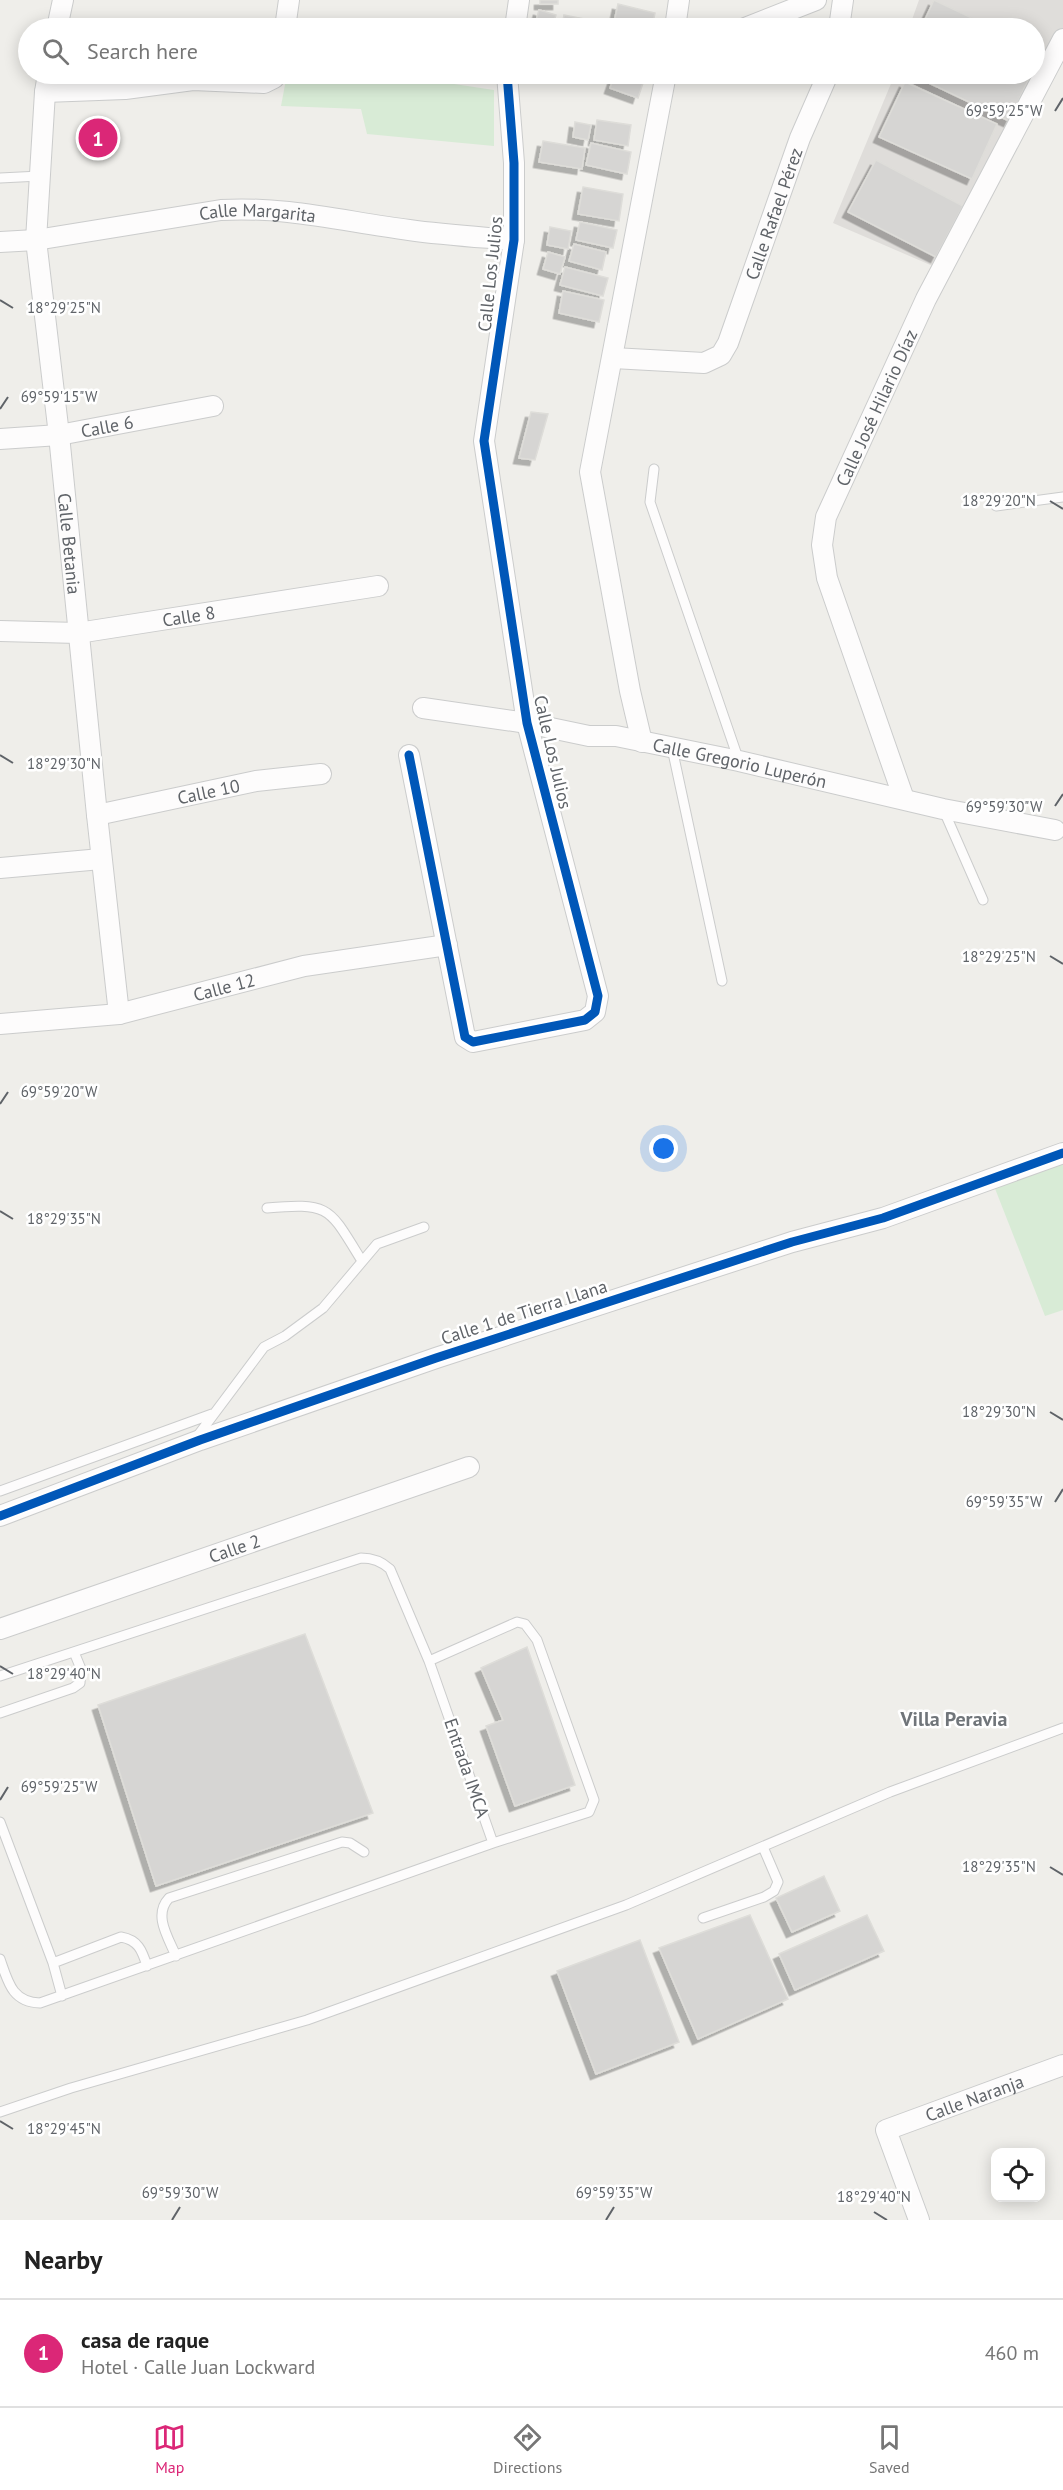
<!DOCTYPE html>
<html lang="en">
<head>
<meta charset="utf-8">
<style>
  :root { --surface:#fff; --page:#f2f2f2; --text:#222; --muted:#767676; --line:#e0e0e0; --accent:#db2777 }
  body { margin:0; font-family:"PT Sans",sans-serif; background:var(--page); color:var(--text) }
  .controls { position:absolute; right:18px; bottom:18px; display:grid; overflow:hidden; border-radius:12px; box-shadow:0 3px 15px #0003 }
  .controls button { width:54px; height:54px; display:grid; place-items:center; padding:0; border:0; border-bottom:2px solid var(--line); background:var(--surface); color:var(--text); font:30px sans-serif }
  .you { position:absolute; left:664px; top:1149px; width:21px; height:21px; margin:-15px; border:4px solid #fff; border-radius:50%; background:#1a73e8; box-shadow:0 0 0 9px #1a73e833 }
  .badge { display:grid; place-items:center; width:39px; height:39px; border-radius:50%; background:var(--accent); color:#fff; font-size:20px; font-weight:700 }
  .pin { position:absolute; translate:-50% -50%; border:3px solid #fff; box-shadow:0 2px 6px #0006 }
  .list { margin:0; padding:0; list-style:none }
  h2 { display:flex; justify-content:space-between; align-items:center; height:78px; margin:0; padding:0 24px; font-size:26px }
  h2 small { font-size:20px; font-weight:400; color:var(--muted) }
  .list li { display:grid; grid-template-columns:39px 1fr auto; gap:18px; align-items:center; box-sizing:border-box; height:108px; padding:0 24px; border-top:2px solid var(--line) }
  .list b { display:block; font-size:22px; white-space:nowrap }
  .list p { margin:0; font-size:20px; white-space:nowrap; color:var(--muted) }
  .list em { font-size:20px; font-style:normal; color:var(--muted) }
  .icon { flex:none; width:33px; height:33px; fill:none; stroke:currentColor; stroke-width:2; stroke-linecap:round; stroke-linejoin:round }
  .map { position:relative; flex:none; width:1063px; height:2220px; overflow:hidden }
  .search { position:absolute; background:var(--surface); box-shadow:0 3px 15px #0003; left:18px; right:18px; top:18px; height:66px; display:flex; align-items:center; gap:15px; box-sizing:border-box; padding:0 21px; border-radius:33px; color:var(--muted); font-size:22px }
  .sheet { height:186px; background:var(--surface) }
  nav { display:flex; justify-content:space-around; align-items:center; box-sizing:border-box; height:84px; border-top:2px solid var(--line); background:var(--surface); font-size:16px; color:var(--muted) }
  nav a { display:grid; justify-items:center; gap:3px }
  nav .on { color:var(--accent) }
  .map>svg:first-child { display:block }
  .industrial { fill:#dfddda }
  .green { fill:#d8ebd6 }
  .building { fill:#d6d5d3; stroke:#deddd9; stroke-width:1.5; filter:url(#shadow) }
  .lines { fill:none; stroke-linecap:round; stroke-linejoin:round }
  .lane-casing { stroke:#cbcccc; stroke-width:11 }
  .street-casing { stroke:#cbcccc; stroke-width:22 }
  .lane { stroke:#fdfcfc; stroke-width:9 }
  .street { stroke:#fdfcfc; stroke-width:20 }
  .cycleway-casing { stroke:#fff; stroke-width:13 }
  .cycleway { stroke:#0057b8; stroke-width:9 }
  .ticks { fill:none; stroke:#5f6368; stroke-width:2 }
  .labels { text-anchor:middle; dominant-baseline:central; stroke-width:5; stroke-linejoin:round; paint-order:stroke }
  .street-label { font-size:18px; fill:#5f6368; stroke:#fff }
  .neighbourhood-label { font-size:20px; font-weight:bold; fill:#70757a; stroke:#fff }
  .ticks-label { font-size:15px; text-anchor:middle; fill:#5f6368; stroke:#fff; stroke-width:5; stroke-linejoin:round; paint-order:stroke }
</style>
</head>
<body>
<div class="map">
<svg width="1063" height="2220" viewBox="0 0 1063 2220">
  <defs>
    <filter id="shadow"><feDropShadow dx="-5.5" dy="5.5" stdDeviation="0" flood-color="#0004"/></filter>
  </defs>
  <rect width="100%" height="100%" fill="#efeeea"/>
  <path class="industrial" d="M919,0H1063V39L942,270L833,223L895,74H1034V28H909Z"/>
  <path class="green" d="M287,74H387L494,90V146L367,134L361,109L281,106Z
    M1063,1157V1310L1045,1316L994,1186Z"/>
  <path class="building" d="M540,0H558V4H540Z
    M934,0L993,28H921Z
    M618,4L655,13L652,28L613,27Z
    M539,10L556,15L552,28H534Z
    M564,15L585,19L583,28L562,26Z
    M1034,48L1042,52L1034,67Z
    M615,74H633L645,77L638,98L610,88Z
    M910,74H1031L1009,121Z
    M905,82L997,124L972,179L879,137Z
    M597,120L631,125L628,146L594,140Z
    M575,122L591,125L588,140L573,137Z
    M543,141L585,148L582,169L539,162Z
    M591,143L631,152L627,174L586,165Z
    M876,160L963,206L936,257L848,212Z
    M583,187L623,194L619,221L578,214Z
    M580,222L617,230L613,248L576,240Z
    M550,227L571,231L568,249L547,245Z
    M574,244L606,252L602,270L569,261Z
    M548,252L565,257L560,274L543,269Z
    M565,267L608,278L603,296L560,285Z
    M563,291L604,300L599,322L559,313Z
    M531,412L548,414L535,460L519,458Z
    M305,1634L373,1813L156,1886L98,1705Z
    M527,1647L575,1785L515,1806L486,1726L503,1720L481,1668Z
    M824,1876L840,1911L792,1932L776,1898Z
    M750,1915L788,1999L698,2039L659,1948Z
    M867,1915L884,1951L795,1990L779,1954Z
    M640,1940L679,2042L596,2074L557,1971Z"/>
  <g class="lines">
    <g class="lane-casing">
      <path id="lane" d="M0,178L40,176
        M654,469L650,502L739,761
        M996,506L1063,497
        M672,748L722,981
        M944,811L983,900
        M267,1208C331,1202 329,1208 362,1261
        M196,1438L264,1347L285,1336L323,1308L377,1244L424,1227
        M0,1491L212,1414
        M429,1661L517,1622L525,1624L537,1640L594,1800L589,1812L493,1843
        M0,1676L361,1558C373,1558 381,1561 390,1569L429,1661L493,1843L40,2003C12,2002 8,1982 0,1959
        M0,1713L73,1688L80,1683L81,1669L74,1652
        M0,1822L53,1963L62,1996
        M703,1918L764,1897L774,1891L778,1882L763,1847
        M176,1956C168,1937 153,1915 169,1898L342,1842L350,1843L364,1852
        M53,1963L121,1937C138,1940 142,1950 147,1966
        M0,2112L71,2088L307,2020L626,1905L890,1792L1063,1728"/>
    </g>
    <g class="street-casing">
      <g id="street">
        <path d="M57,28L63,0"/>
        <path d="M285,28L289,0"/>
        <path d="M515,28L519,0"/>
        <path d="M675,28L679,0"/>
        <path d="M745,28L816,0"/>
        <path d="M839,28L843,0"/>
        <path id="s1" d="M48,74L45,92L36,240L59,435L97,815L119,1014"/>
        <path d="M45,92L125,89L193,80L264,83L274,78L276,74"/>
        <path id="s2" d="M0,242L36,240L221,210C285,206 346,222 409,230C444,235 479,237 514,240"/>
        <path id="s3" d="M613,358L704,363L721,355L728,343L800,138L828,74"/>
        <path id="s4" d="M0,439L59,435L213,406"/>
        <path id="s5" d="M0,631L78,633L378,586"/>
        <path id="s6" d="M423,708L527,723L589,736H616L739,761L943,809L1055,830"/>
        <path d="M642,742L630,691L590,472L666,74"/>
        <path d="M409,755L465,1037L473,1042L585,1020L595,1012L598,996L527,723L484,441L514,240V163L507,74"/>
        <path id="s7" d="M904,799L827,578L822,545L826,517L926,299L1063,39"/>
        <path id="s8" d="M97,815L256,781L321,774"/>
        <path d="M0,868L101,859"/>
        <path id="s9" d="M0,1024L119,1014L304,966L447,945"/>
        <path d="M0,1516L200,1440L436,1358L792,1242L883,1218L1063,1153"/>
        <path id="s10" d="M0,1629L469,1467"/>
        <path id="s11" d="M919,2220L886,2130L1063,2065"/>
      </g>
    </g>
    <use href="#lane" class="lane"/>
    <use href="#street" class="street"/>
    <g class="cycleway-casing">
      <path id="cycleway" d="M409,755L465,1037L473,1042L585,1020L595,1012L598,996L527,723L484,441L514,240V163L507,74
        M0,1516L200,1440L436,1358L792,1242L883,1218L1063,1153"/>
    </g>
    <use href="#cycleway" class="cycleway"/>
  </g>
  <path class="ticks" d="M1055,111L1063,98M0,300L13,308M0,409L8,397M1050,501L1063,509M0,755L13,763M1055,806L1063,794M1050,956L1063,964M0,1104L8,1092M0,1211L13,1219M1050,1412L1063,1420M1055,1502L1063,1489M0,1666L13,1674M0,1800L8,1787M1050,1867L1063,1875M0,2121L13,2129M874,2212L887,2220M172,2220L180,2207M606,2220L614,2207"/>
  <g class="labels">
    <g class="street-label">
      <text stroke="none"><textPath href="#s3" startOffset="261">Calle Rafael Pérez</textPath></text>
      <text stroke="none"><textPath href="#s2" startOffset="260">Calle Margarita</textPath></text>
      <text transform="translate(490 274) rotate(-84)">Calle Los Julios</text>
      <text stroke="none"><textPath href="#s7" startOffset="416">Calle José Hilario Díaz</textPath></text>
      <text stroke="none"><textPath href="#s4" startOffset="108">Calle 6</textPath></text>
      <text stroke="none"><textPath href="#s1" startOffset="472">Calle Betania</textPath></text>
      <text stroke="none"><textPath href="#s5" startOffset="190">Calle 8</textPath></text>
      <text transform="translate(553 752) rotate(77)">Calle Los Julios</text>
      <text stroke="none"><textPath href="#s6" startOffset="322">Calle Gregorio Luperón</textPath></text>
      <text stroke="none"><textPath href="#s8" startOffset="114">Calle 10</textPath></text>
      <text stroke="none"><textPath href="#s9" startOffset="228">Calle 12</textPath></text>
      <text transform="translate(524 1312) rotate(-18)">Calle 1 de Tierra Llana</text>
      <text stroke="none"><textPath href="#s10" startOffset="248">Calle 2</textPath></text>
      <text transform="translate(467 1768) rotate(71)">Entrada IMCA</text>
      <text stroke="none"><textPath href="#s11" startOffset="190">Calle Naranja</textPath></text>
    </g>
    <g class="neighbourhood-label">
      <text x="954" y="1719">Villa Peravia</text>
    </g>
  </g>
  <g class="ticks-label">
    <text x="1004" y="116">69°59'25"W</text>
    <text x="64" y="313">18°29'25"N</text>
    <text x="59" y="402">69°59'15"W</text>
    <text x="999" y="506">18°29'20"N</text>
    <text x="64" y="769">18°29'30"N</text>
    <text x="1004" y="812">69°59'30"W</text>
    <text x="999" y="962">18°29'25"N</text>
    <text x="59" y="1097">69°59'20"W</text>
    <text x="64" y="1224">18°29'35"N</text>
    <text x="999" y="1417">18°29'30"N</text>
    <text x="1004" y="1507">69°59'35"W</text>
    <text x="64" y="1679">18°29'40"N</text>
    <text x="59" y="1792">69°59'25"W</text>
    <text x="999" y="1872">18°29'35"N</text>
    <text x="64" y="2134">18°29'45"N</text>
    <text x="180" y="2198">69°59'30"W</text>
    <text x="614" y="2198">69°59'35"W</text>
    <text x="874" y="2202">18°29'40"N</text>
  </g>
</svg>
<div class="controls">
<button><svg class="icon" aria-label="locate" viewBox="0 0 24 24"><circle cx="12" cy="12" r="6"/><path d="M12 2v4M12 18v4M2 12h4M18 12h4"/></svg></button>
</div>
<div class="you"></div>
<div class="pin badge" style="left:98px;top:138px">1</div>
<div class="search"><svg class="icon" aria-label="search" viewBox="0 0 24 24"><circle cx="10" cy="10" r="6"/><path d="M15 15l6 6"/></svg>Search here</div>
</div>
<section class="sheet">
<h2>Nearby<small></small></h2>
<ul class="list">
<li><span class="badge">1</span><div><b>casa de raque</b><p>Hotel · Calle Juan Lockward</p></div><em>460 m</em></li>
</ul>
</section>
<nav>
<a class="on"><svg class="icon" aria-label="map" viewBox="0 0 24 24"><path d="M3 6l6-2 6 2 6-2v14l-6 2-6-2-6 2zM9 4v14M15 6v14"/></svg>Map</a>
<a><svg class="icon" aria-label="directions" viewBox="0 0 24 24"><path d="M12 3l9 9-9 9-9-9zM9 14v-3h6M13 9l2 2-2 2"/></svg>Directions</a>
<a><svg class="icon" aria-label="saved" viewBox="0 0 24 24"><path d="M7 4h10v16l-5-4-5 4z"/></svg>Saved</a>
</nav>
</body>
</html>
